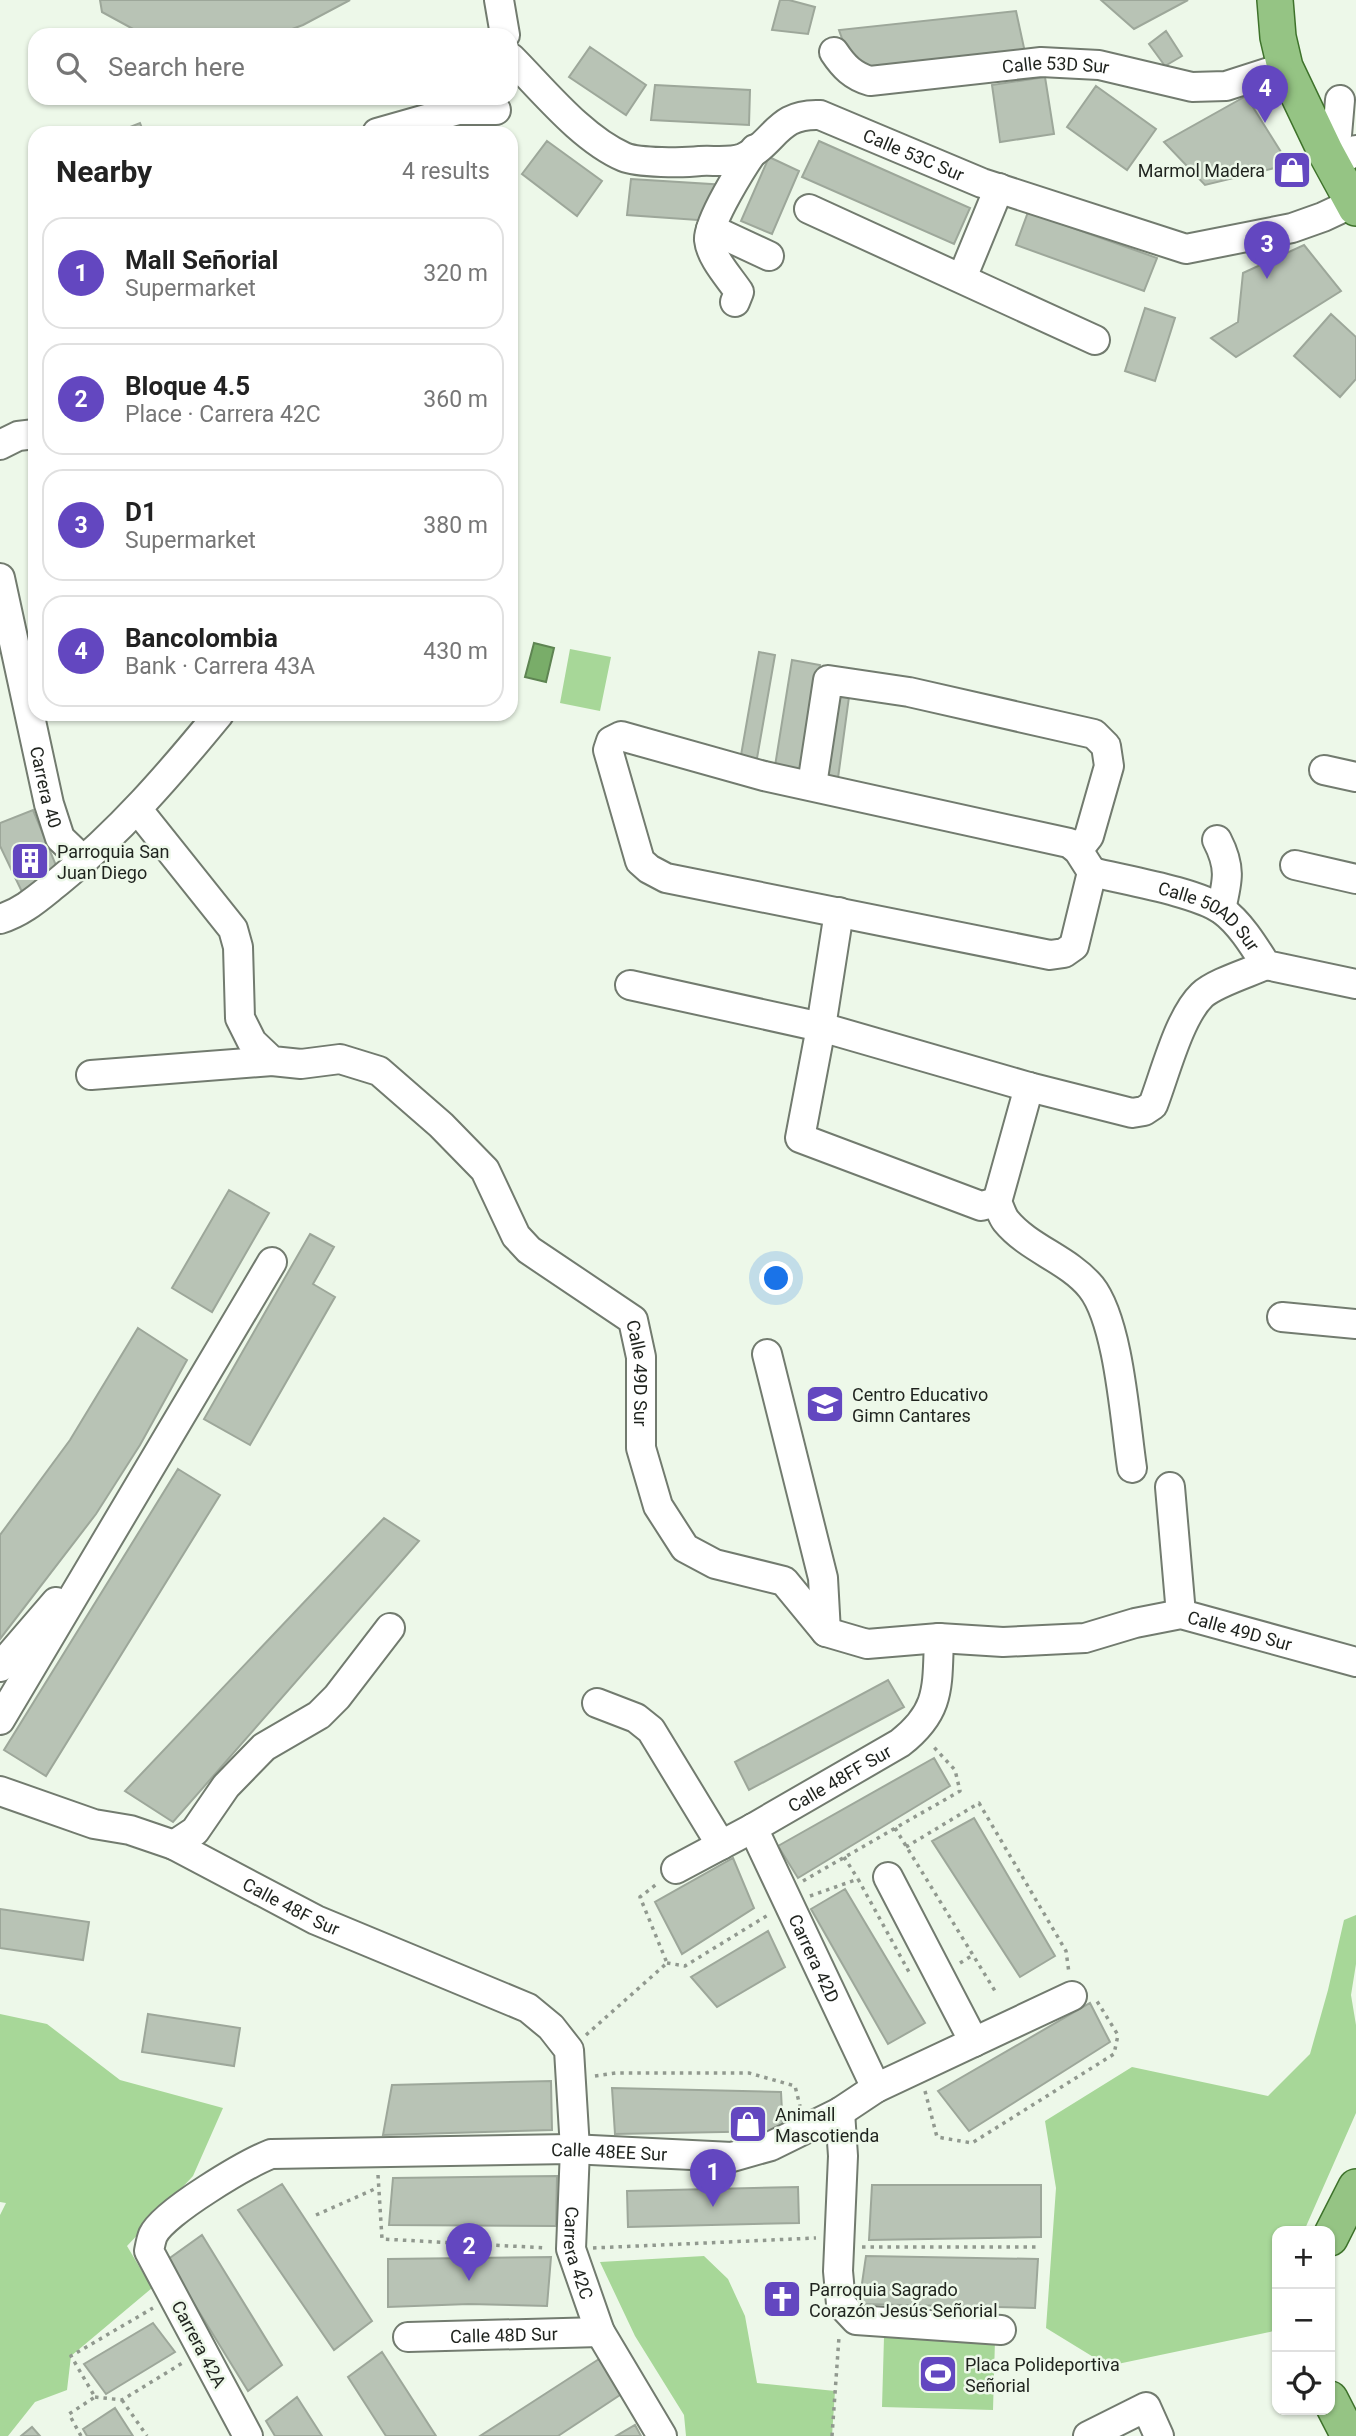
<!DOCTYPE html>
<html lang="en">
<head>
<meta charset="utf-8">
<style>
  :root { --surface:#fff; --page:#f2f2f2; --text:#222; --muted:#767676; --line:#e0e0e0; --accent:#6347c0 }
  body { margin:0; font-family:Roboto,sans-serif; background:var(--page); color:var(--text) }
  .controls { position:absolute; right:21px; bottom:21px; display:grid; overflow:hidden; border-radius:14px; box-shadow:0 2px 5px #0004 }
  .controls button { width:63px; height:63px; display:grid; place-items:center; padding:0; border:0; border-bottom:2px solid var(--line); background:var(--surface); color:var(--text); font:35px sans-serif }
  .you { position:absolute; left:777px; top:1279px; width:24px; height:24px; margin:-18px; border:5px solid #fff; border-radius:50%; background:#1a73e8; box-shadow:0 0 0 10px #1a73e833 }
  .badge { display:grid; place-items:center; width:46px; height:46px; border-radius:50%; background:var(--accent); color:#fff; font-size:23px; font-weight:700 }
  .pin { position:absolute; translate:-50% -58px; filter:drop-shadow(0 2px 4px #0008) }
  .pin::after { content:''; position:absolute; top:37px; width:24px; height:21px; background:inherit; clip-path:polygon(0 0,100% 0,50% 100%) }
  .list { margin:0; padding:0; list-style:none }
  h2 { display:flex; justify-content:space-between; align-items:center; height:91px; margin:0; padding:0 28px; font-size:30px }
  h2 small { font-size:23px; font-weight:400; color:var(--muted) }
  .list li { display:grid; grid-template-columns:46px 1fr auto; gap:21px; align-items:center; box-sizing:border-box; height:112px; margin:0 14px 14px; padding:0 14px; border:2px solid var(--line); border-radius:21px }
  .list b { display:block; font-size:26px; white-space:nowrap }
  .list p { margin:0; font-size:23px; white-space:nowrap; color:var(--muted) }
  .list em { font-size:23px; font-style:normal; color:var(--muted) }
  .icon { flex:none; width:38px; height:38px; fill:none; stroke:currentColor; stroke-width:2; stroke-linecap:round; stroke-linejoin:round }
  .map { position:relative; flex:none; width:1356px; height:2436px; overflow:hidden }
  .search { position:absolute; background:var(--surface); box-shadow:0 2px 5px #0004; left:28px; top:28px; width:490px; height:77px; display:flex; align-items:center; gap:18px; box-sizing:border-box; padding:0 24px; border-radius:21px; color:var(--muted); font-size:26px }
  .panel { position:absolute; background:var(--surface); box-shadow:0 2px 5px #0004; left:28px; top:126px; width:490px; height:595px; border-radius:21px }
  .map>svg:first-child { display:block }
  .green { fill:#a7d798 }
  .water { fill:#79ad69; stroke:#5e8452; stroke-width:2 }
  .building { fill:#b8c3b5; stroke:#9da79a; stroke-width:2 }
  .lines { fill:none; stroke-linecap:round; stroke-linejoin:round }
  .minor-casing { stroke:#727b6f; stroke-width:32 }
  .major-casing { stroke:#3e722b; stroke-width:38 }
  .path { stroke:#91998f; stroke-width:3.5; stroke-dasharray:3.5 5; stroke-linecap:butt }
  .minor { stroke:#fff; stroke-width:28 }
  .major { stroke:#95c484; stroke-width:35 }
  .labels { text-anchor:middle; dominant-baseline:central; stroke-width:5; stroke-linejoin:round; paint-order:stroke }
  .street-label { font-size:18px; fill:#1f231e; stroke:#edf8e9 }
  .poi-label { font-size:18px; fill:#1f231e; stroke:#edf8e9; text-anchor:start }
</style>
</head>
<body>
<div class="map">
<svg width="1356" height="2436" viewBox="0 0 1356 2436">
  <rect width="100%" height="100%" fill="#edf8e9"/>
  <path class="green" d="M570,649L611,657L600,711L560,703Z
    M1356,1915V1964L1351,1995L1356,2025V2113L1304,2231H1277V2319L1274,2331L1108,2366L1046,2328L1056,2188L1045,2121L1132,2067L1268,2096L1310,2054L1328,1990L1344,1920Z
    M0,2014L47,2024L120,2080L223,2108L193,2176L127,2246L152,2288L71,2356L67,2390L35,2402L8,2436H0V2215L6,2203L0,2202Z
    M704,2256L728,2279L745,2316L757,2383L835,2391L832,2436H686L684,2415L635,2336L600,2262Z
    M884,2337L995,2340L993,2410L882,2407Z"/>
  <path class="water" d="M534,643L554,648L546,682L525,677Z"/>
  <path class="building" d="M100,0H350L303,25L276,35H144L102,12Z
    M780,0H789L815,7L808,34L772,30Z
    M1101,0H1188L1134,29Z
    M1016,11L1026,57L853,70L839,30Z
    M1166,31L1182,56L1165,66L1149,44Z
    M590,47L646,85L626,115L569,77Z
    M1045,77L1054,134L1000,142L992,85Z
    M655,85L750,90L749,125L651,120Z
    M1096,86L1156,129L1127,170L1067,127Z
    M1246,96L1281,152L1287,165L1205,185L1164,142Z
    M140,123L144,133H115Z
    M547,141L602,181L577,216L522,174Z
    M819,141L970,208L954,244L802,177Z
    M769,157L799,171L772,234L741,221Z
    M631,179L726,185L712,221L627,215Z
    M1028,212L1157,258L1144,291L1016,245Z
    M1304,245L1341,291L1236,357L1211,338L1238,322L1243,273Z
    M1145,308L1175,318L1155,381L1125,371Z
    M1331,314L1356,337V379L1340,397L1294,356Z
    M759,652L775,655L756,764L740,761Z
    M792,660L820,665L803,770L775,766Z
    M836,696L849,697L838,778L825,776Z
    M33,810L60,875L24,896L0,846V823Z
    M229,1190L269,1213L212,1312L172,1288Z
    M310,1234L334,1247L313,1284L335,1297L250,1445L204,1419Z
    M138,1328L187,1360L140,1445L96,1514L0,1639V1535L70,1440Z
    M178,1469L220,1495L46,1776L4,1750Z
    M384,1518L419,1541L173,1822L125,1791Z
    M888,1680L904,1707L749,1790L735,1762Z
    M934,1758L950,1786L798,1878L778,1846Z
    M974,1818L1055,1956L1020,1977L932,1841Z
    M733,1858L754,1908L682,1954L655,1902Z
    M845,1889L925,2023L888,2044L811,1909Z
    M0,1909L89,1922L83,1960L0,1948Z
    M768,1931L785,1967L717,2007L691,1977Z
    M1090,2003L1110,2042L969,2131L938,2091Z
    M148,2014L240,2028L234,2066L142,2052Z
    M551,2081L552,2130L383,2135L392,2085Z
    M612,2088L781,2092L783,2131L615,2134Z
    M557,2176L556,2226L389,2225L393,2178Z
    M282,2184L372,2321L334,2350L238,2210Z
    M872,2185H1041V2237L869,2240Z
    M798,2187L799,2223L628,2227L627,2191Z
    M202,2235L282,2365L248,2391L167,2260Z
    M866,2256L1038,2259L1035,2308L859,2304Z
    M551,2257L547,2306L469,2304L388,2307V2259Z
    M153,2323L175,2352L106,2394L84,2364Z
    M382,2352L436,2436H386L348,2377Z
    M599,2359L623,2393L558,2436H480Z
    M297,2397L322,2436H275L266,2421Z
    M115,2408L133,2436H87L83,2429Z
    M635,2425L641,2436H616Z
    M32,2427L40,2436H21Z"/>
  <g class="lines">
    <g class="minor-casing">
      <g id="minor">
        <path d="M499,0L505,35"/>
        <path id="s1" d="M834,52C844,67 853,76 870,81L1041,62L1099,65L1192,87L1226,86L1285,67"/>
        <path id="s2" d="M511,58C543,90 582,139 624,157C638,163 684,163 700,161C712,160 731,163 743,158C776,143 776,113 820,115L982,183L1186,249L1292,228L1323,217L1353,203"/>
        <path d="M377,133L458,110H496"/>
        <path d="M1326,153L1337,135L1340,100"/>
        <path d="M1334,165L1356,150"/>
        <path d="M809,209L1095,340"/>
        <path d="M711,229L769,256"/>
        <path d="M962,278L999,188"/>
        <path d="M735,302L739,292C729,277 711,258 709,240C707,223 744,164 755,149"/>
        <path d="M0,445L18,436L35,434"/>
        <path id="s3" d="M0,578L49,804L60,838L84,861"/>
        <path d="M621,736L764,776L1069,843L1078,850L1092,872L1074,946L1064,953L1050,955L666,878L649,869L640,861L608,750L611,741Z"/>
        <path d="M1324,770L1356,777"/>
        <path d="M812,785L828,680L909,692L1094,734L1106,746L1109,766L1089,836L1078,850"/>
        <path id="s4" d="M138,810L233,929L238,947L240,1018L252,1042L272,1061L301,1064L340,1059L379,1071L441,1125L485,1170L516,1236L529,1250L633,1320L641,1357V1448L658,1506L685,1548L715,1564L784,1581L826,1632L867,1644L939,1638L1003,1642L1085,1638L1135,1623L1181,1614L1356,1662"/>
        <path d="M1217,840C1231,867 1228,880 1221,909"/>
        <path d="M1295,865L1356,879"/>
        <path id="s5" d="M1092,872C1124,880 1197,892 1222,910C1240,923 1254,946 1266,965L1356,984"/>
        <path d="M839,912L821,1027L800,1138L981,1206L997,1202"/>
        <path d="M0,919C23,912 39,897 58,882C120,832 169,775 219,714"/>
        <path d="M630,985L821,1027L1029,1087L1132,1113L1144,1111L1153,1105C1165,1074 1179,1017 1202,995C1215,983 1248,973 1266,965"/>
        <path d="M91,1075L272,1061"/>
        <path d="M1029,1087L997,1202C1000,1208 1002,1216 1006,1221C1029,1249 1068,1259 1091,1287C1119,1322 1125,1421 1132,1468"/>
        <path d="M1282,1317L1356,1324"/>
        <path d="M767,1354L823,1578L826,1632"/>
        <path d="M1170,1487L1181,1614"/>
        <path d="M0,1667L56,1602"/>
        <path d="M597,1703L636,1718L651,1730L721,1845"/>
        <path d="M0,1720L272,1262"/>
        <path id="s6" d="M0,1791L94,1824L130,1830L174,1845L316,1920L528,2008L551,2027L569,2050L575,2149L571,2249L600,2332L662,2436"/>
        <path id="s7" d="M753,1828L876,2088"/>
        <path d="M174,1845L195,1831L226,1786L264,1747L319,1715L337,1697L390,1628"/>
        <path id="s8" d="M676,1869L753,1828L900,1743C941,1711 937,1687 939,1638"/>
        <path d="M888,1877L974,2042"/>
        <path d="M840,2112L843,2156L838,2271L841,2304L856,2320L1001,2330"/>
        <path id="s9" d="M408,2337L600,2332"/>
        <path id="s10" d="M248,2436L149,2251C150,2246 151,2240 153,2235C164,2212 246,2164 271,2154L571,2149L732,2157L771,2146L840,2112L876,2088L1072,1996"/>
        <path d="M1088,2436L1146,2407L1159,2436"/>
      </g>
    </g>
    <g class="major-casing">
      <path id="major" d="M1275,0L1278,37L1285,67L1326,153L1356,208
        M1330,2238L1356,2187
        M1330,2399L1349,2436"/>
    </g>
    <path class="path" d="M895,1828L995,1991
      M906,1847L979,1803L1066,1951L1069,1973
      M844,1857L858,1879
      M803,1881L960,1791L955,1770L931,1744
      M810,1896L858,1879L909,1972
      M667,1963L685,1966L768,1915
      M960,1963L973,1955
      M586,2035L667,1963L640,1897L658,1883
      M595,2076L616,2073H749L795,2086L800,2106
      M925,2091L937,2137L972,2143L1114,2054L1118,2035L1095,1998
      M378,2175L382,2239L547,2248
      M316,2215L377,2188
      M862,2247H1039
      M593,2248L816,2238
      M95,2397L122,2400L184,2362
      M122,2400L147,2436
      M81,2436L69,2414L95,2397L71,2356L153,2308
      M832,2436L839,2337"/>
    <use href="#minor" class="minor"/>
    <use href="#major" class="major"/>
  </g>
  <defs>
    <g id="shop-square" transform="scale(2.0125)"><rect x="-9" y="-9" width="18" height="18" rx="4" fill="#6347c0" stroke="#edf8e9"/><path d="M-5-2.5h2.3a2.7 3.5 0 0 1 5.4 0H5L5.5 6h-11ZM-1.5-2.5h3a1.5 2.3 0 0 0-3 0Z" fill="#fff"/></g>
    <g id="building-square" transform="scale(2.0125)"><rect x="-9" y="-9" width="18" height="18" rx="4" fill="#6347c0" stroke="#edf8e9"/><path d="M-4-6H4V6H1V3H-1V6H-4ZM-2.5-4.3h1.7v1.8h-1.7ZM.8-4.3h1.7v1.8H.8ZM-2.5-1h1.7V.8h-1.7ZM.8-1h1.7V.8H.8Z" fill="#fff"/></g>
    <g id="school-square" transform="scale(2.0125)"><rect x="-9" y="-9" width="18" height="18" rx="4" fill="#6347c0" stroke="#edf8e9"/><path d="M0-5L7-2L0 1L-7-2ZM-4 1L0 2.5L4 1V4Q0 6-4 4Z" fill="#fff"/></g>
    <g id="church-square" transform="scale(2.0125)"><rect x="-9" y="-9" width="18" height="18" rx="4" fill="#6347c0" stroke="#edf8e9"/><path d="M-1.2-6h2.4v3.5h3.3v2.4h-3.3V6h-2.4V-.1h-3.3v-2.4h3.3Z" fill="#fff"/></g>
    <g id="stadium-square" transform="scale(2.0125)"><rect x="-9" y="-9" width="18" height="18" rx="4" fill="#6347c0" stroke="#edf8e9"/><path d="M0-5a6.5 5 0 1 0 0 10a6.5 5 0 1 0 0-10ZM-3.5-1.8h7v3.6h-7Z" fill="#fff"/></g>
  </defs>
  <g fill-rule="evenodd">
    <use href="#shop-square" x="1292" y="170"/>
    <use href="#building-square" x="30" y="861"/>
    <use href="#school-square" x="825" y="1404"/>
    <use href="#shop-square" x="748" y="2124"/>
    <use href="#church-square" x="782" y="2299"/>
    <use href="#stadium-square" x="938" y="2374"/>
  </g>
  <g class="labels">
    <g class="street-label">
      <text stroke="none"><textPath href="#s1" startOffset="234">Calle 53D Sur</textPath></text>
      <text stroke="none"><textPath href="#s2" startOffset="464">Calle 53C Sur</textPath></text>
      <text stroke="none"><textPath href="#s3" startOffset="214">Carrera 40</textPath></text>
      <text stroke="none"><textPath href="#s5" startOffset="128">Calle 50AD Sur</textPath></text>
      <text stroke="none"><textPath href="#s4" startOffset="822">Calle 49D Sur</textPath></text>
      <text stroke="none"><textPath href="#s4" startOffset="1600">Calle 49D Sur</textPath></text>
      <text stroke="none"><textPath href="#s8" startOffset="187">Calle 48FF Sur</textPath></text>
      <text stroke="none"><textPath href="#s6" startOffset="315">Calle 48F Sur</textPath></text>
      <text stroke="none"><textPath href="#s7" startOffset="144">Carrera 42D</textPath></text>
      <text stroke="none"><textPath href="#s10" startOffset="709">Calle 48EE Sur</textPath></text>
      <text stroke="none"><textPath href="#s6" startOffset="836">Carrera 42C</textPath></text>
      <text stroke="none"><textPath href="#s9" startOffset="96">Calle 48D Sur</textPath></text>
      <text transform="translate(199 2344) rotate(62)">Carrera 42A</text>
    </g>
    <g class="poi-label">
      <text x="1265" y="170" text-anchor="end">Marmol Madera</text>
      <text x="57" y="851">Parroquia San<tspan x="57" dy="21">Juan Diego</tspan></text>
      <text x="852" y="1394">Centro Educativo<tspan x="852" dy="21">Gimn Cantares</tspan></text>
      <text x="775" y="2114">Animall<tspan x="775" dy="21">Mascotienda</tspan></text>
      <text x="809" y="2289">Parroquia Sagrado<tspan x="809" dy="21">Corazón Jesús Señorial</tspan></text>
      <text x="965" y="2364">Placa Polideportiva<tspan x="965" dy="21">Señorial</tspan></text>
    </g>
  </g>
</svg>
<div class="controls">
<button>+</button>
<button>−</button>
<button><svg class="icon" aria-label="locate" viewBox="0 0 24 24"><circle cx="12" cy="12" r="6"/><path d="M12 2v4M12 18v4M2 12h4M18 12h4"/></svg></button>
</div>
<div class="you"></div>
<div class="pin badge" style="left:713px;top:2207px">1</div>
<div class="pin badge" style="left:469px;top:2281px">2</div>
<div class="pin badge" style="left:1267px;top:279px">3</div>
<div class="pin badge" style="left:1265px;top:123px">4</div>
<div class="search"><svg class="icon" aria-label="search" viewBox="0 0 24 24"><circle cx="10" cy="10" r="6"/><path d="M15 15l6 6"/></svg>Search here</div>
<section class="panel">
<h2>Nearby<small>4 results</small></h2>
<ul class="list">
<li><span class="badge">1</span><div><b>Mall Señorial</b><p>Supermarket</p></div><em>320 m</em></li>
<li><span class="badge">2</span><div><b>Bloque 4.5</b><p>Place · Carrera 42C</p></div><em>360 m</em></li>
<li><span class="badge">3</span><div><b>D1</b><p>Supermarket</p></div><em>380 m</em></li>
<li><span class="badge">4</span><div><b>Bancolombia</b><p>Bank · Carrera 43A</p></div><em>430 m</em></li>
</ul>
</section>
</div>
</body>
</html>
